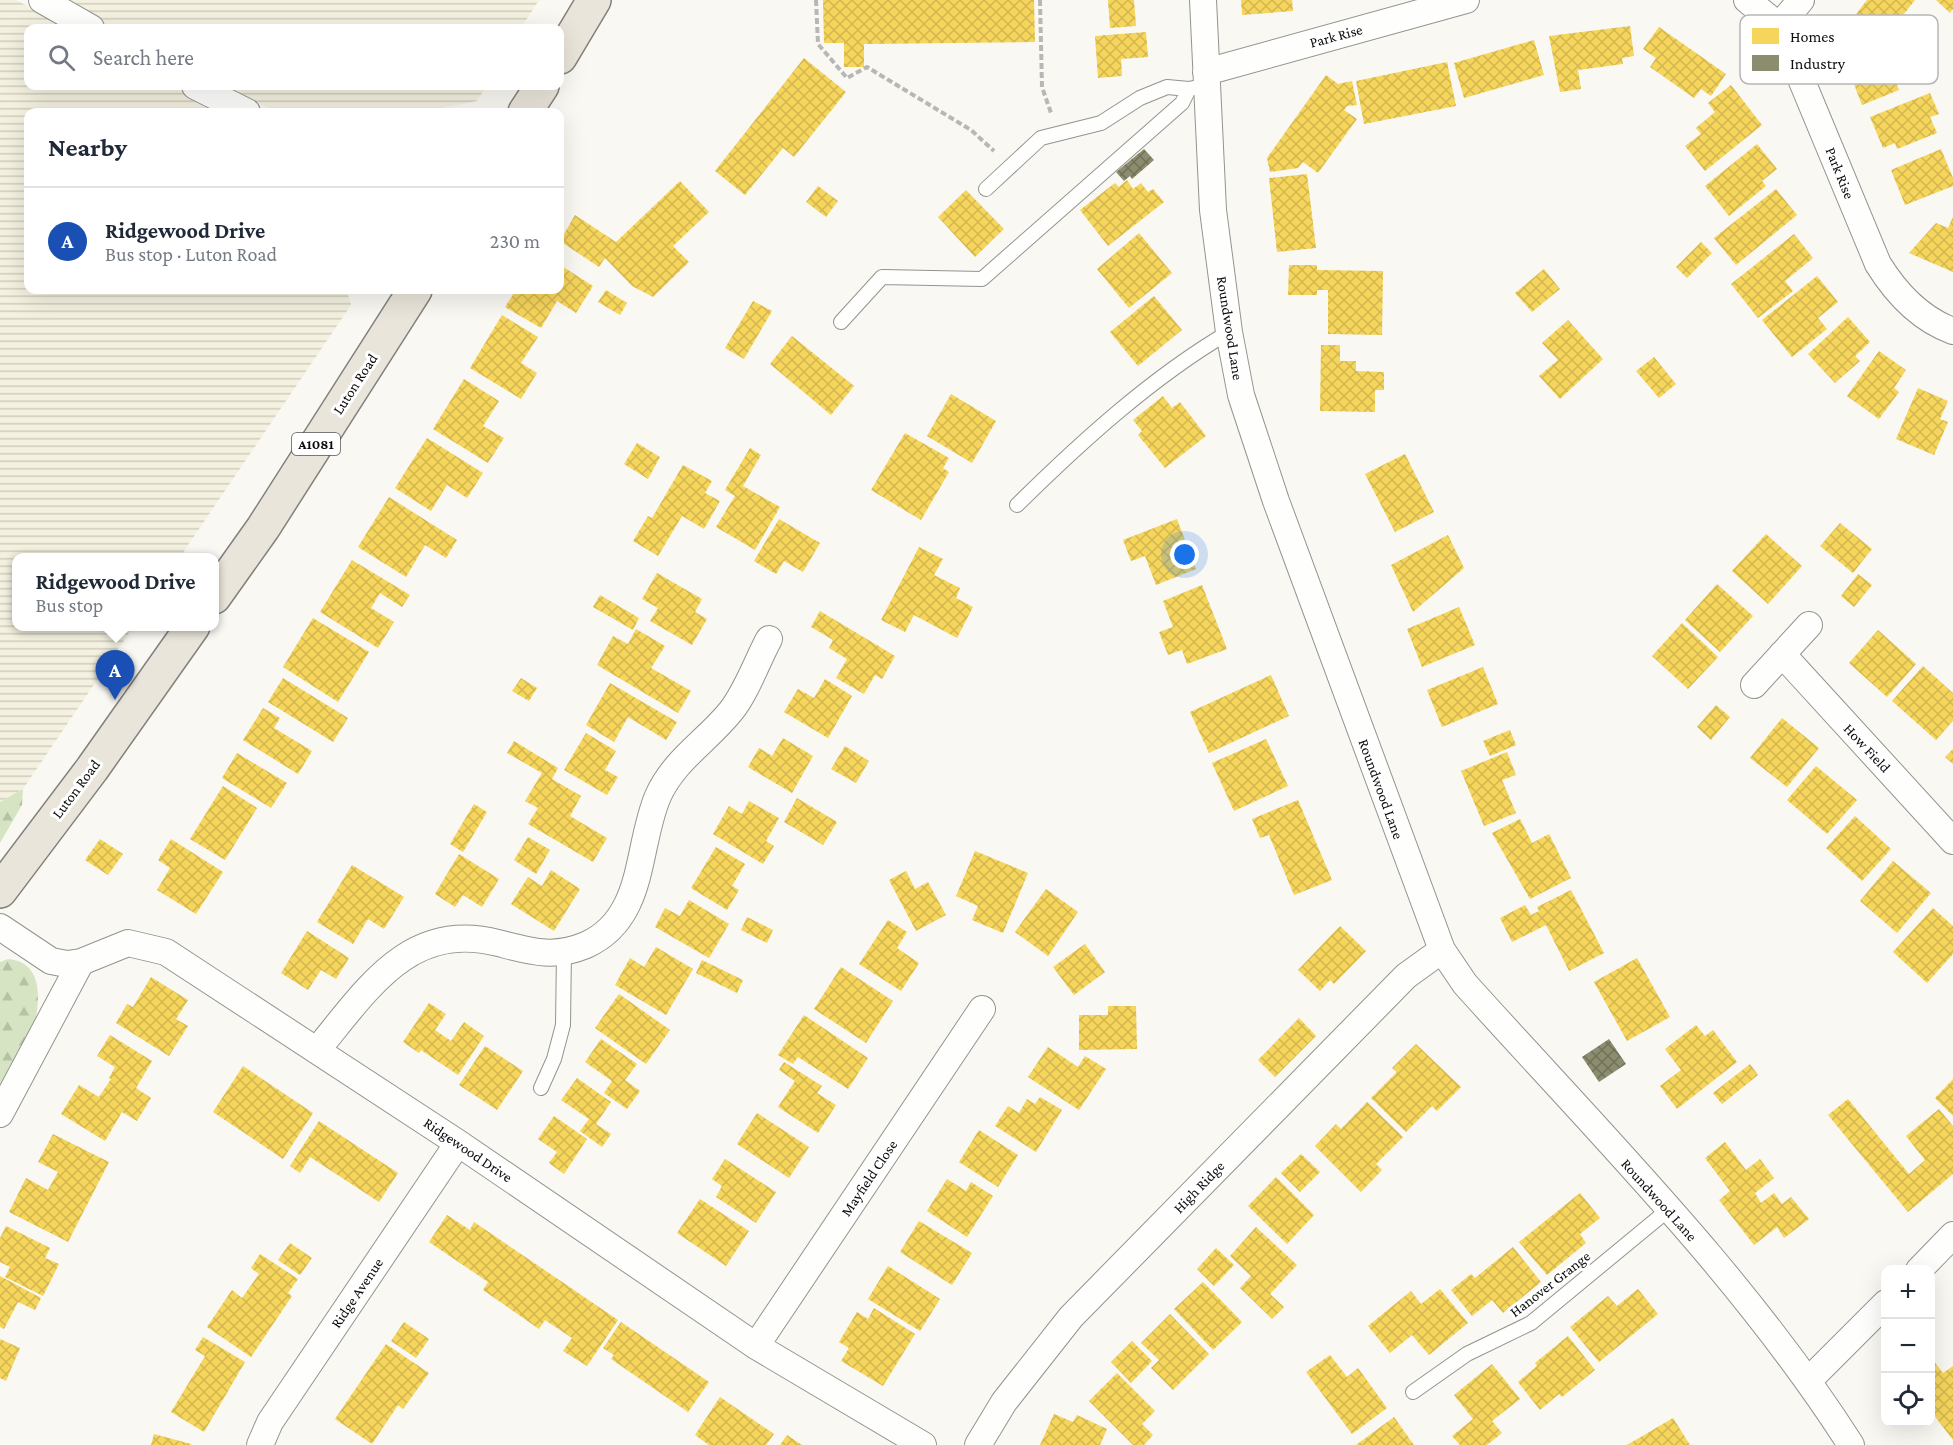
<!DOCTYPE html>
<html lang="en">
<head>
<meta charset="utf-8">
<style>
  :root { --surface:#fff; --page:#f2f2f3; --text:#1f2937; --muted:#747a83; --line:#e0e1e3; --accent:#605f5d }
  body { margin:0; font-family:"Crimson Pro",serif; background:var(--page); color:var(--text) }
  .controls { position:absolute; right:18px; bottom:18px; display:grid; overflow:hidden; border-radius:12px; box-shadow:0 6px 24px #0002 }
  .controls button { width:54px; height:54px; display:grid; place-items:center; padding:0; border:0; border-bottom:2px solid var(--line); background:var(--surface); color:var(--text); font:30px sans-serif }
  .you { position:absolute; left:1185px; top:555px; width:21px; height:21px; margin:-15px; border:4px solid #fff; border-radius:50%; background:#1a73e8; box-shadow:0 0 0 9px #1a73e833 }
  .badge { display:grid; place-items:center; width:39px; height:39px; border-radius:50%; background:var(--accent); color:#fff; font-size:20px; font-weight:700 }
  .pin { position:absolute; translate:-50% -50px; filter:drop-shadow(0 2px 3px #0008) }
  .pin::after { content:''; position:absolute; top:32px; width:21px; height:18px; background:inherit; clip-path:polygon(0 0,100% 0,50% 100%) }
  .popup { position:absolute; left:12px; top:553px; width:207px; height:78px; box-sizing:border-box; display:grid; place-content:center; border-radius:12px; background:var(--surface); filter:drop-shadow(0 2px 4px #0005); font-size:20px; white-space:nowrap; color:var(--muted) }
  .popup b { font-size:22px; color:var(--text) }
  .popup::after { content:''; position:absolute; left:50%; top:100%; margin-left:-12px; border:12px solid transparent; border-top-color:var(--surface) }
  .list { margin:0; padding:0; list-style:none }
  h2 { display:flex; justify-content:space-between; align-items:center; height:78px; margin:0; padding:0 24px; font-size:26px }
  h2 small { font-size:20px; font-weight:400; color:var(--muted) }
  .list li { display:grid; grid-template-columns:39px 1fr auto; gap:18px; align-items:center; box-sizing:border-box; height:108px; padding:0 24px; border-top:2px solid var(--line) }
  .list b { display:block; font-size:22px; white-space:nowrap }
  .list p { margin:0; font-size:20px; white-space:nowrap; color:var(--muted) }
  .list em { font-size:20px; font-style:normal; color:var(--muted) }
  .icon { flex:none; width:33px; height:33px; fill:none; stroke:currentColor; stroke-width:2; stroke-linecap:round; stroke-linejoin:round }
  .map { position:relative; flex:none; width:1953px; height:1445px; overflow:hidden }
  .search { position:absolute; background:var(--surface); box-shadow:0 6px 24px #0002; left:24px; top:24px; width:540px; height:66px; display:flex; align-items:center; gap:15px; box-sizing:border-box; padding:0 21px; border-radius:12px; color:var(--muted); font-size:22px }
  .panel { position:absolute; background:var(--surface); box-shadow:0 6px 24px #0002; left:24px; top:108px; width:540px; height:186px; border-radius:12px }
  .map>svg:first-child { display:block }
  .farmland { fill:url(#farmland-rules) }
  .forest { fill:url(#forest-firs) }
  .homes { fill:url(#homes-cross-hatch) }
  .industry { fill:url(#industry-cross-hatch) }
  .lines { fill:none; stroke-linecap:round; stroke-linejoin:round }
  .service-casing { stroke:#949390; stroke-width:16 }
  .minor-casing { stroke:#949390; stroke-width:28 }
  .primary-casing { stroke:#81807d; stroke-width:36 }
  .path { stroke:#b8b7b6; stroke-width:4; stroke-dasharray:6 3; stroke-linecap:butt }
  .service { stroke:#fefefd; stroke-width:14 }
  .minor { stroke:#fefefd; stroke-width:26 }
  .primary { stroke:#eae5da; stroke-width:33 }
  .labels { text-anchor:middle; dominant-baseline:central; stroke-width:6; stroke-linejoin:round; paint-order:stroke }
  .shield { fill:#fff; stroke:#565656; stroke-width:1.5 }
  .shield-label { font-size:14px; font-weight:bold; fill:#0d0d0d }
  .street-label { font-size:15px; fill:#0d0d0d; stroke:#fff }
  .key { fill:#fff; stroke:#b6b6b6; stroke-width:1.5 }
  .key-label { font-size:16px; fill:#0d0d0d }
</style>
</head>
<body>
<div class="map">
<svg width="1953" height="1445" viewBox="0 0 1953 1445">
  <defs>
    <pattern id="farmland-rules" width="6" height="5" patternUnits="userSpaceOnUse" patternTransform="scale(1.5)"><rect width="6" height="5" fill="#f4f1e0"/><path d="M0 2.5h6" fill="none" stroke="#d0cdbf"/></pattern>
    <pattern id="forest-firs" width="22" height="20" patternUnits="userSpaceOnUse" patternTransform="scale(1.5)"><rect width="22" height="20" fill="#d6e4c3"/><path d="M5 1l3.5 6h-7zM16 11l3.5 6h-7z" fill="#b6c2a6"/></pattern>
    <pattern id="homes-cross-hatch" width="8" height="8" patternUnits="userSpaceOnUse" patternTransform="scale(1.5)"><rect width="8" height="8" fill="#f6d55c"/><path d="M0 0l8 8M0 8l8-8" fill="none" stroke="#d2b64f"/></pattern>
    <pattern id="industry-cross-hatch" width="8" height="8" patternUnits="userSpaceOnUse" patternTransform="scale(1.5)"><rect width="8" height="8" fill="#8c8c6e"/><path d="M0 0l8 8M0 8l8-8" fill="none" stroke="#717159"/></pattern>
  </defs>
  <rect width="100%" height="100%" fill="#faf8f2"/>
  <path class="farmland" d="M0,0H16L70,28H28V86H177L228,112H28V290H347L351,305L180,557L16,558V626L133,627L23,789L0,802Z
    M60,0H539L521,28H112Z
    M221,86H486L477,101L421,112H277Z"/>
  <path class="forest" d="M23,789L22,805L0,843V802Z
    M8,959C54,963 36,1025 26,1052C20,1067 8,1082 0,1096V962Z"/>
  <path class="homes" d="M823,0H1034L1035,42L864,44V67H844V43H824Z
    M1108,0H1134L1136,26L1110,28Z
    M1241,0H1292L1293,11L1242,15Z
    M1867,0H1915L1885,38L1856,14Z
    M1936,0H1953V9L1950,13Z
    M1630,26L1634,56L1622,58L1623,64L1578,70L1581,89L1560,92L1549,36Z
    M1659,27L1726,74L1711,96L1701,89L1694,98L1650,67L1656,58L1643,49Z
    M1146,32L1148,57L1121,59L1122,76L1098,78L1095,36Z
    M1534,40L1544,75L1464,98L1454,63Z
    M1880,43L1899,90L1862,105L1844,58Z
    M804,58L846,92L794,157L783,148L745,195L715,171Z
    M1447,62L1456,106L1364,124L1356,81Z
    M1326,75L1338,84L1352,81L1357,105L1347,106L1344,110L1357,119L1318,173L1303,162L1298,168L1270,172L1267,158Z
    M1731,85L1762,125L1705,171L1685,146L1701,134L1696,128L1715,112L1708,103Z
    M1930,93L1939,114L1930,117L1937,133L1897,149L1895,143L1883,148L1870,117Z
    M1757,144L1777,169L1762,181L1766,186L1729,216L1705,186Z
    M1941,149L1953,178V186L1905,205L1891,170Z
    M1307,174L1316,248L1277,252L1269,178Z
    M1127,180L1133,189L1141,183L1148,192L1153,189L1164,202L1108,246L1080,210L1115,183L1119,187Z
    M680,181L709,212L673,246L689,262L653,297L632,286L605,258L599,267L560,241L575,215L616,242Z
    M818,186L838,201L826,217L806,202Z
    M1776,189L1797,215L1736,265L1714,238Z
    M966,190L1004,229L975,257L938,217Z
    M1953,217V272L1909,253L1936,223L1948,228Z
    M1139,233L1172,273L1129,308L1097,269Z
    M1794,234L1813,258L1785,281L1793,291L1758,318L1731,284Z
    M1701,242L1712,253L1687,278L1676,267Z
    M560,265L593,286L576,313L557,301L541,328L505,307L516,290H560Z
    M1289,265H1317V270L1383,271L1382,335L1328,334V290H1317V295H1288Z
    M1544,269L1560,289L1532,312L1515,293Z
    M1817,276L1838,302L1818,318L1827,329L1792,357L1762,320Z
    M606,290L627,303L620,315L598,302Z
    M1154,296L1182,330L1138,366L1110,332Z
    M753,301L772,311L744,359L725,348Z
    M502,315L538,337L521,363L537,373L521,399L470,368Z
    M1848,317L1870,342L1855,356L1860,361L1835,383L1808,354Z
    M1568,320L1603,359L1560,399L1539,376L1558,360L1542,343Z
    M792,336L854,386L831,415L770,364Z
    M1321,345H1340V361H1356V371L1384,372V390H1375V412L1320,411Z
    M1879,351L1906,370L1894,388L1899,392L1879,419L1847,396Z
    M1654,357L1676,384L1659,398L1636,371Z
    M464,379L499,401L483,426L504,438L488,463L433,429Z
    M1918,388L1948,401L1940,419L1948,422L1934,455L1896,439Z
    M951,394L996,421L972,463L927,436Z
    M1163,396L1172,408L1180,402L1206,436L1165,468L1138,435L1142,431L1133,420Z
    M905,433L949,458L943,468L949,472L921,520L871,490Z
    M427,438L483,473L467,498L447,485L431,511L395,488Z
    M637,443L660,457L648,479L624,464Z
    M750,448L761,455L743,486L780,507L755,550L716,527L735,496L725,490Z
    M1405,454L1434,512L1395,532L1365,474Z
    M683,465L712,481L705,493L720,501L704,529L682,516L658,556L633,541L648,516L652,518Z
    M389,497L457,540L446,558L425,545L406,577L358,547Z
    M779,519L820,543L803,572L784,561L776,574L754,561Z
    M1177,519L1196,569L1156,585L1145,556L1131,561L1123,540Z
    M1840,523L1872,549L1853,573L1820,546Z
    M1766,534L1802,566L1768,604L1732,571Z
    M1448,535L1464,568L1413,612L1391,565Z
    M919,547L943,559L934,575L960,588L956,598L973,607L957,638L914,615L905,632L881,620Z
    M352,560L410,595L402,607L380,593L371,608L394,622L378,648L320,612Z
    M657,573L702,599L695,612L707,619L692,645L650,621L658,608L642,599Z
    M1858,574L1872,585L1854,607L1841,596Z
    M1717,584L1753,616L1720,652L1685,620Z
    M1202,585L1227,649L1187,664L1182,650L1168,655L1159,632L1173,627L1163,601Z
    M600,595L639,618L633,630L593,607Z
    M1459,607L1475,645L1422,667L1407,629Z
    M820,611L895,656L882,679L875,675L864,694L836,678L847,659L829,648L833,640L811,627Z
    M313,618L369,652L338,702L283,667Z
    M1682,623L1718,657L1688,689L1652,656Z
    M636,629L665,646L651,668L691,691L678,713L597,665L613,636L628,644Z
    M1878,630L1916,664L1887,697L1849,663Z
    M1923,666L1953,693V721L1936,740L1892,701Z
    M1483,667L1498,704L1442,727L1427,690Z
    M1271,675L1289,716L1209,753L1190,712Z
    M283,678L348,718L333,742L268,702Z
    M521,678L537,688L529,701L512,691Z
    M825,679L852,696L828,738L784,712L798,689L814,698Z
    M610,683L677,722L666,740L628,717L614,742L586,725Z
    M1716,705L1730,717L1711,740L1697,727Z
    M263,708L280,718L274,728L312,751L298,774L243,740Z
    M1782,718L1819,748L1787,787L1750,758Z
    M1510,730L1516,745L1490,756L1483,741Z
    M586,733L616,751L605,770L618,777L607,795L564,770Z
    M783,738L813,756L792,793L748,767L759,748L772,756Z
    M1266,739L1288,786L1234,811L1212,763Z
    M514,741L558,768L552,779L581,796L570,816L607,838L593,862L528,824L538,808L525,801L542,773L507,753Z
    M845,746L869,761L856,783L831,769Z
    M1953,749V764L1945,757Z
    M1507,752L1516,775L1502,780L1516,813L1484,826L1461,771Z
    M237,753L287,783L271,808L222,778Z
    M1816,766L1857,800L1827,834L1787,800Z
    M223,786L257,808L225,860L190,839Z
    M797,798L837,822L823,845L784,822Z
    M1298,800L1332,880L1294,895L1269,835L1260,838L1252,819Z
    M749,801L779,818L766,841L774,846L763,864L713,834L729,806L742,814Z
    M474,804L487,812L463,852L450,844Z
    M1855,816L1891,849L1862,881L1826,848Z
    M1520,819L1532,843L1549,834L1571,878L1530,899L1492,833Z
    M528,837L550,850L536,874L514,860Z
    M100,839L123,854L108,875L85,860Z
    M171,839L223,872L196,914L157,890L170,868L158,860Z
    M716,847L745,864L732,886L739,890L727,910L691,888Z
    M975,851L1028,873L1003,933L972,920L978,906L956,896Z
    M459,854L499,879L482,907L463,895L455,907L435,894Z
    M1893,861L1931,893L1897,933L1860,901Z
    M352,865L404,897L384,929L368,919L353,944L317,922Z
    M551,870L580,889L554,931L511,904L528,877L542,886Z
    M906,871L915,889L928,882L946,915L916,931L889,880Z
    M1046,889L1078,912L1048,956L1015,932Z
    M1571,890L1604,953L1569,971L1546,925L1512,942L1500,918L1525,905L1531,915L1539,911L1537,907Z
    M689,900L729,924L709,958L655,927L665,908L680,916Z
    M1933,908L1953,926V954L1927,983L1893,952Z
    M747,917L773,930L767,943L741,930Z
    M888,920L907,932L897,948L919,963L901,991L859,964Z
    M1340,926L1366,951L1334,984L1330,980L1320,991L1298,970Z
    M307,931L349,958L336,979L321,970L308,990L281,973Z
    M1085,944L1105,972L1074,995L1053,967Z
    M656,947L693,969L666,1015L615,985L630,958L644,967Z
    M1637,958L1670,1017L1627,1041L1594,982Z
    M702,960L743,980L737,993L696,973Z
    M841,967L893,1001L866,1043L814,1009Z
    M151,977L188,1000L176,1019L188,1026L169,1056L116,1023L127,1004L133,1007Z
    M619,994L670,1030L646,1064L595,1028Z
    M429,1003L446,1014L435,1030L451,1041L464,1022L484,1036L458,1075L421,1050L419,1053L403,1042Z
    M1108,1006H1136L1137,1049L1079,1050V1015H1108Z
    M804,1015L868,1058L848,1089L798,1057L793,1064L778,1055Z
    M1299,1018L1316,1036L1275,1077L1258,1060Z
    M1696,1025L1705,1036L1713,1030L1737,1062L1677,1109L1660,1086L1681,1070L1665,1049Z
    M110,1035L152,1061L136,1088L151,1098L137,1121L122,1112L105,1141L61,1114L79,1085L99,1097L111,1079L109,1078L115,1067L97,1056Z
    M601,1039L637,1064L625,1080L640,1091L627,1109L604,1093L612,1081L585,1062Z
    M1416,1044L1461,1087L1437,1111L1432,1106L1406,1132L1371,1098L1397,1072L1392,1068Z
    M485,1046L523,1071L497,1110L459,1085Z
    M1048,1047L1078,1067L1085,1056L1106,1069L1079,1110L1028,1077Z
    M784,1062L822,1086L817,1093L836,1105L818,1133L778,1107L795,1081L779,1070Z
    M1750,1064L1758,1075L1722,1104L1713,1093Z
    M243,1066L313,1113L283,1159L213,1112Z
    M577,1078L611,1102L596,1124L611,1134L602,1147L580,1131L589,1119L561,1100Z
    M1953,1079V1116L1935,1098Z
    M1040,1097L1062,1110L1036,1152L995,1126L1008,1106L1019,1113L1027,1099L1035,1104Z
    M1848,1099L1909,1174L1925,1160L1906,1136L1939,1109L1953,1126V1174L1908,1212L1828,1115Z
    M1367,1102L1403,1137L1376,1164L1382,1170L1361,1192L1315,1146L1336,1124L1341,1129Z
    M757,1113L809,1147L789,1178L737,1144Z
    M554,1116L587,1139L564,1174L549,1163L557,1152L538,1139Z
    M319,1121L398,1173L379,1202L310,1157L300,1173L290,1166Z
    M979,1130L1018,1155L998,1187L959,1162Z
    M53,1134L109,1162L68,1242L9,1212L26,1178L48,1190L58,1172L38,1162Z
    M1725,1142L1746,1170L1760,1159L1774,1178L1755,1193L1761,1203L1774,1193L1782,1204L1791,1197L1809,1219L1784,1238L1777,1227L1754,1245L1719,1200L1730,1191L1705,1158Z
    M1301,1154L1320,1172L1300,1192L1281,1173Z
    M725,1159L776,1192L756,1223L716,1197L722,1186L712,1179Z
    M1276,1177L1314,1215L1287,1244L1248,1206Z
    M947,1179L966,1191L971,1182L993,1196L967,1237L927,1211Z
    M1580,1193L1600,1218L1580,1234L1586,1243L1547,1275L1519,1242Z
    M700,1199L749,1231L726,1266L677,1233Z
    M447,1215L470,1230L474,1222L618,1320L587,1366L563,1351L572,1338L545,1320L539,1329L483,1290L488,1282L429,1242Z
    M919,1221L972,1253L952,1285L900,1252Z
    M6,1226L50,1248L45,1258L59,1264L43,1296L5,1277L10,1267L0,1262V1238Z
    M1256,1227L1297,1265L1270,1294L1284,1307L1272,1319L1240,1288L1251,1276L1230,1256Z
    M290,1243L312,1258L300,1275L278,1260Z
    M1513,1247L1541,1282L1503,1313L1492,1300L1472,1316L1451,1290L1471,1274L1475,1278Z
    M1216,1248L1234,1265L1214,1286L1197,1269Z
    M260,1254L298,1279L288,1293L292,1296L251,1357L207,1327L232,1290L242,1298L259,1274L251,1268Z
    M888,1266L940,1299L920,1331L868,1299Z
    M0,1276L41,1298L35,1310L18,1302L4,1329L0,1327Z
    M1203,1282L1242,1322L1213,1350L1174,1309Z
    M1440,1289L1468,1323L1429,1355L1412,1335L1390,1353L1368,1326L1411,1291L1421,1304Z
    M1638,1289L1658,1314L1599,1362L1570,1327L1608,1296L1617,1306Z
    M874,1308L915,1334L883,1386L841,1361L849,1348L839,1342L857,1312L868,1319Z
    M1170,1314L1209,1354L1173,1390L1151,1368L1159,1360L1141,1343Z
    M404,1322L429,1339L416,1358L391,1341Z
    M621,1322L709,1382L688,1412L611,1359L614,1355L603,1348Z
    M1568,1336L1595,1370L1562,1397L1559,1394L1540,1410L1518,1382L1537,1366L1535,1363Z
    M203,1337L245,1362L204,1432L171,1412L205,1356L195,1350Z
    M0,1339L20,1348L6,1381L0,1378Z
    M1132,1341L1152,1361L1131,1383L1111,1362Z
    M386,1344L429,1373L403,1409L398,1405L372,1444L335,1419Z
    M1330,1355L1347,1377L1358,1368L1387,1408L1352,1434L1306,1372Z
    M1930,1356L1943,1373L1953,1366V1440L1930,1410Z
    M1492,1364L1520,1399L1492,1421L1502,1433L1487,1445H1460L1452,1436L1473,1419L1454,1395Z
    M1117,1373L1155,1411L1142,1424L1153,1435L1144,1445H1133L1089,1401Z
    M720,1397L774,1434L766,1445H709L695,1435Z
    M1054,1414L1073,1422L1077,1415L1107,1429L1100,1445H1040Z
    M1394,1417L1414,1445H1356Z
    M1673,1418L1690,1445H1627Z
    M154,1434L191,1444V1445H151Z
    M787,1435L802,1445H780Z"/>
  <path class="industry" d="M1144,149L1154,160L1132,179L1130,176L1124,181L1116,172Z
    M1609,1039L1626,1064L1599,1082L1582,1057Z"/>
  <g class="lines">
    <g class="service-casing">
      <path id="service" d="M986,189L1041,138L1101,123L1140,98L1167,87L1189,89
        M841,322L882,277L982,279L1182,103L1189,89L1207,85
        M1017,505C1081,442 1151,378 1229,332
        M541,1088L554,1059L563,1025L564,952
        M1413,1392L1467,1354L1531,1323L1668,1210"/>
    </g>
    <g class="minor-casing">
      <path id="minor" d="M42,0L91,28
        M1203,0L1213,210L1229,332L1241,395L1276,501L1442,950L1465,984C1599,1133 1743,1276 1851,1445
        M1747,0L1779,26L1878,264C1896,293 1920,319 1953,331
        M1779,26L1801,0
        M1206,72L1466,0
        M195,86L247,112
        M1782,654L1953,841
        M1754,685L1809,625
        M0,927L51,961L67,964L81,962L128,943L166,952L458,1143L756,1346L923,1445
        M317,1050C367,990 409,920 498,943C530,951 553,959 586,945C646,918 636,847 658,796C674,760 707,741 731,711C747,691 757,661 769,639
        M0,1114L81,962
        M1919,1270L1953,1235
        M756,1346L982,1009
        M1809,1380L1886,1303
        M260,1445L270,1422L458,1143
        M978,1445L1004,1402L1071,1317L1406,976L1442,950"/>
    </g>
    <g class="primary-casing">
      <path id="primary" d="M560,57L594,0
        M525,112L542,86
        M214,597L263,528L415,290
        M0,891L92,769L193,626"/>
    </g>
    <path class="path" d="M816,0L818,44L847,78L867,67L971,130L994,151
      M1040,0L1042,87L1051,113"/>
    <use href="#service" class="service"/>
    <use href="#minor" class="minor"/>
    <use href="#primary" class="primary"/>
  </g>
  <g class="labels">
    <rect class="shield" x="292" y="433" width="48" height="22" rx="4.5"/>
    <g class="shield-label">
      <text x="316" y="444">A1081</text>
    </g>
    <g class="street-label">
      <text transform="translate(1336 36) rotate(-15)">Park Rise</text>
      <text transform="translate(1840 173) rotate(68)">Park Rise</text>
      <text transform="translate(1230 328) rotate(81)">Roundwood Lane</text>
      <text transform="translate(355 384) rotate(-57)">Luton Road</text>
      <text transform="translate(1867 748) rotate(47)">How Field</text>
      <text transform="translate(76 789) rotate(-53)">Luton Road</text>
      <text transform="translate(1381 789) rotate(70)">Roundwood Lane</text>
      <text transform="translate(468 1150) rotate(34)">Ridgewood Drive</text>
      <text transform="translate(869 1178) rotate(-56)">Mayfield Close</text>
      <text transform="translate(1199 1187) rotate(-46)">High Ridge</text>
      <text transform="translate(1659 1200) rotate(48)">Roundwood Lane</text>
      <text transform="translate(1550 1284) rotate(-38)">Hanover Grange</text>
      <text transform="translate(357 1293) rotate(-56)">Ridge Avenue</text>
    </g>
  </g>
  <rect x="1740" y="15" width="198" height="69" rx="9" class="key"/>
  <rect x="1752" y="28" width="27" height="16" fill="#f6d55c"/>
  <rect x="1752" y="55" width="27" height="16" fill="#8c8c6e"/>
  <g class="key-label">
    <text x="1790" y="42">Homes</text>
    <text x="1790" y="69">Industry</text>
  </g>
</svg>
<div class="controls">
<button>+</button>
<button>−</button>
<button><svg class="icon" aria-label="locate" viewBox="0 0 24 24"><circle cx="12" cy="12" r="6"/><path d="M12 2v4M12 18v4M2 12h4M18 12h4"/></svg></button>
</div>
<div class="you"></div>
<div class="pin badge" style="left:115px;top:700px;background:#1a4fb4">A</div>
<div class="popup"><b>Ridgewood Drive</b>Bus stop</div>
<div class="search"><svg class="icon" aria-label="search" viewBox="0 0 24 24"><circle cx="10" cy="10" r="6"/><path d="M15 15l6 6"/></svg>Search here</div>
<section class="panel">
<h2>Nearby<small></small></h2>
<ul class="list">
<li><span class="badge" style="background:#1a4fb4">A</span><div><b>Ridgewood Drive</b><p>Bus stop · Luton Road</p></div><em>230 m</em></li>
</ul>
</section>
</div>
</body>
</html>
